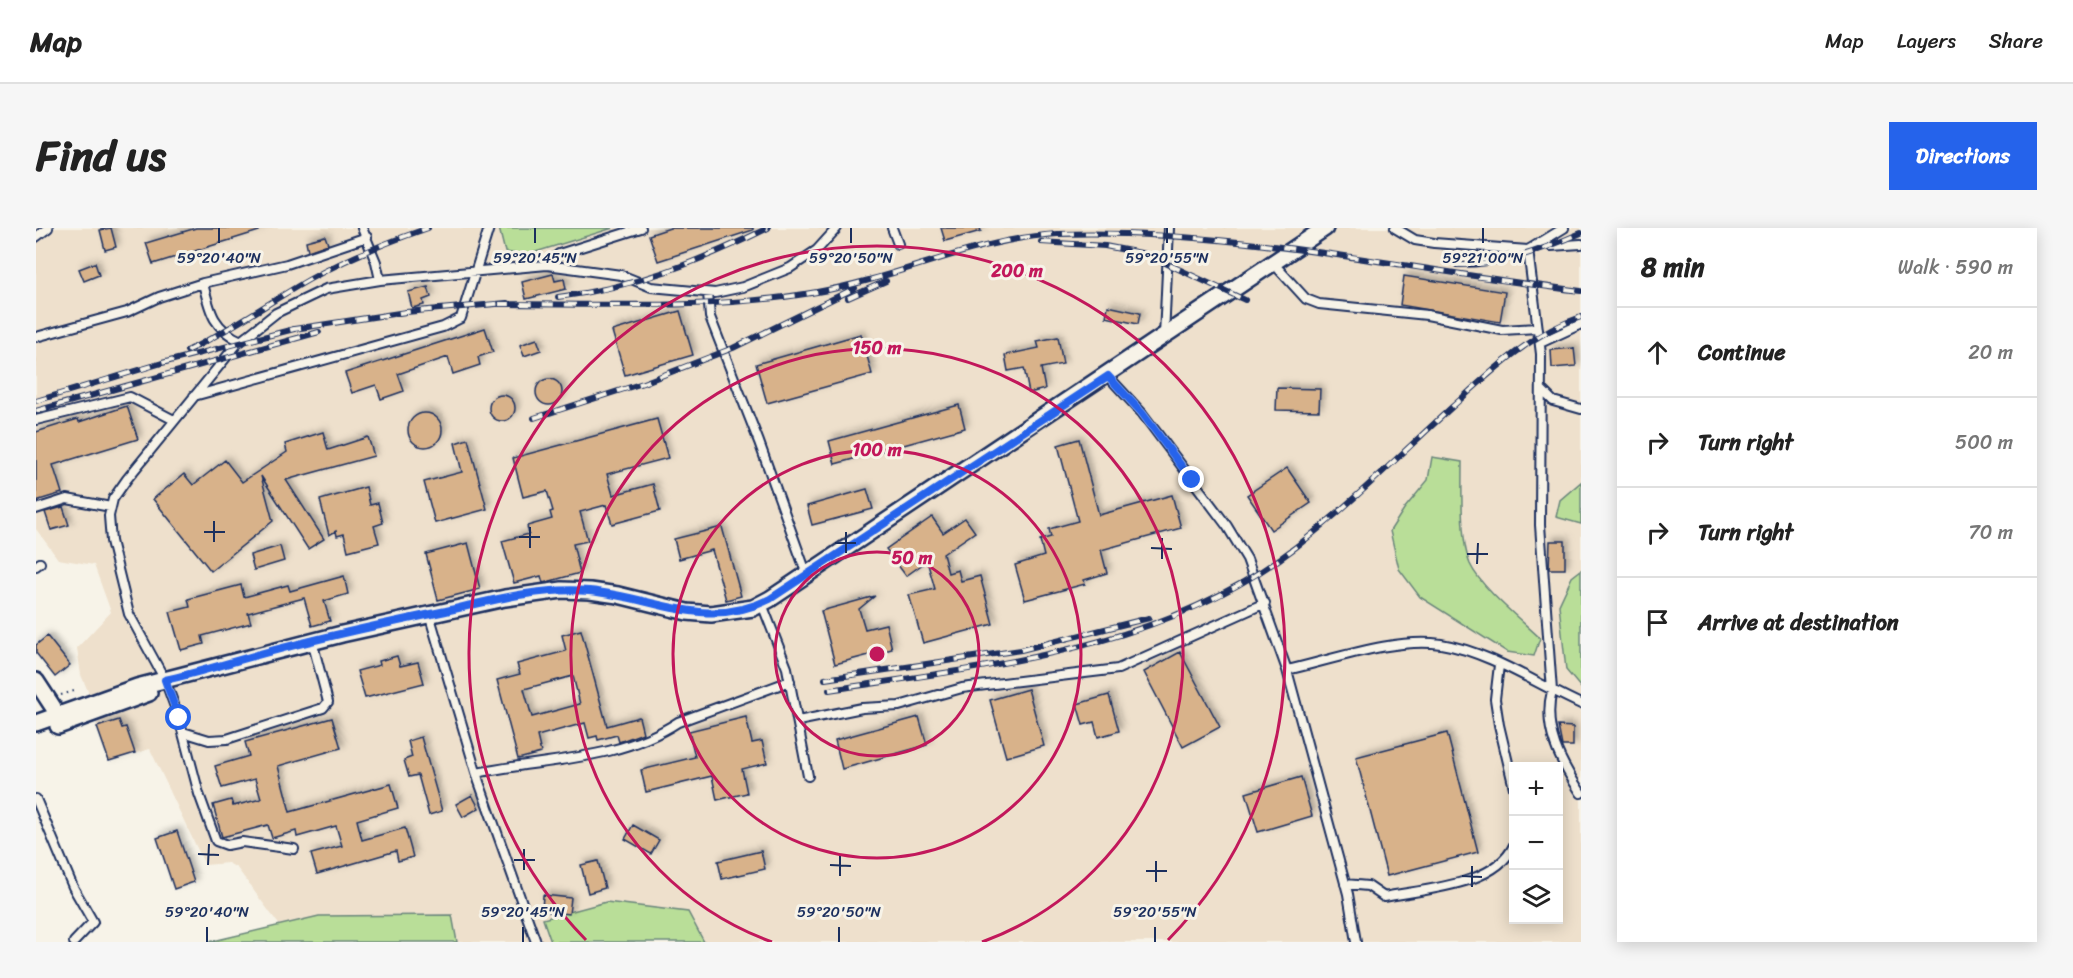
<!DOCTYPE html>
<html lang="en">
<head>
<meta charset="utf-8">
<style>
  :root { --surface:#fff; --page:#f6f6f6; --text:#222; --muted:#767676; --line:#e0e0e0; --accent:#2563eb }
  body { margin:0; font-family:Sriracha,sans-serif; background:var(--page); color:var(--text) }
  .controls { position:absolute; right:18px; bottom:18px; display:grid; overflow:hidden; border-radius:0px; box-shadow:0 3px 15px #0003 }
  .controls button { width:54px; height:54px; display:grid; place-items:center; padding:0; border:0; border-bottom:2px solid var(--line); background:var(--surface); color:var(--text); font:30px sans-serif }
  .stop { position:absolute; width:18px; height:18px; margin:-14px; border:4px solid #2563eb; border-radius:50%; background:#fff }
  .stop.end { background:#2563eb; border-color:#fff; box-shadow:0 2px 6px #0008 }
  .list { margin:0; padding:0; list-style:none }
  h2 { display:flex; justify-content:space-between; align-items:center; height:78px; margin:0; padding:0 24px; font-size:26px }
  h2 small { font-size:20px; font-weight:400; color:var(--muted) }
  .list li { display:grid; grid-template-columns:39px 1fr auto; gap:18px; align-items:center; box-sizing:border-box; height:90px; padding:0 24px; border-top:2px solid var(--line) }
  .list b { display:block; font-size:22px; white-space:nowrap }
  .list em { font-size:20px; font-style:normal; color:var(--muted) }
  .icon { flex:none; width:33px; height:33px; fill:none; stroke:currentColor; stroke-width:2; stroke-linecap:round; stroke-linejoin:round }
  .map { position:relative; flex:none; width:1545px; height:714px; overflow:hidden; border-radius:0px }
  header { display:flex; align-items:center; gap:36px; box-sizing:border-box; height:84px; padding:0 30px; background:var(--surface); border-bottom:2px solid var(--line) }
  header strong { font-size:28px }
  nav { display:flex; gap:33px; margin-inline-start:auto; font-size:21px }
  .intro { display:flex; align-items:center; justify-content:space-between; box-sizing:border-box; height:144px; padding:0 36px }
  h1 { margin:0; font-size:42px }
  .button { padding:15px 27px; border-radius:0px; background:var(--accent); color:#fff; font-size:21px; font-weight:700 }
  main { display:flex; gap:36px; padding:0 36px }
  aside { flex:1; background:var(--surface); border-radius:0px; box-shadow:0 3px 15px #0003 }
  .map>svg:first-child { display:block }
  .built { fill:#eee0cc; fill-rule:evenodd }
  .green { fill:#b9de98; stroke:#6a867b; stroke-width:1.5 }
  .building { fill:#d8b28a; stroke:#1b2f5e; stroke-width:1.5; fill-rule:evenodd; filter:url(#shadow) }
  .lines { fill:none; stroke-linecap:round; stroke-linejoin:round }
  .service-casing { stroke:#1b2f5e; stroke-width:12 }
  .minor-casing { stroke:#1b2f5e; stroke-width:20 }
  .path { stroke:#1b2f5e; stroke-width:2; stroke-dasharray:1.5 4.5; stroke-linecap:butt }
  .service { stroke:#f7f3e8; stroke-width:8 }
  .minor { stroke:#f7f3e8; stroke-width:15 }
  .rail-casing { stroke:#1b2f5e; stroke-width:6 }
  .rail { stroke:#f7f3e8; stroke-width:4; stroke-dasharray:11; stroke-linecap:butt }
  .route { stroke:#2563eb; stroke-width:8 }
  .ticks { fill:none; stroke:#1b2f5e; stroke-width:2 }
  .ring { fill:none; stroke:#c2185b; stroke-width:3 }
  .ticks-label { font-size:15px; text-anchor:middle; fill:#1b2f5e; stroke:#f7f3e8; stroke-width:6; stroke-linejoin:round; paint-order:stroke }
  .centre { fill:#c2185b; stroke:#f7f3e8; stroke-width:3 }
  .ring-label { font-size:18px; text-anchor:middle; font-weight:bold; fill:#c2185b; stroke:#f7f3e8; stroke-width:6; stroke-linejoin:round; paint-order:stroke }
</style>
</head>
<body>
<header>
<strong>Map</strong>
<nav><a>Map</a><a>Layers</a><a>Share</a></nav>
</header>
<div class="intro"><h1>Find us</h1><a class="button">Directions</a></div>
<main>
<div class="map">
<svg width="1545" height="714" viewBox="0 0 1545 714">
  <defs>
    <filter id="shadow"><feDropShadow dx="3.5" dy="-3.5" stdDeviation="3" flood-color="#0004"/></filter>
  </defs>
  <rect width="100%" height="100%" fill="#f7f3e8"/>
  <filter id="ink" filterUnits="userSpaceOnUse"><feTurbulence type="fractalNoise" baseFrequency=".0167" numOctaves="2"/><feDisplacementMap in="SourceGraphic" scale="12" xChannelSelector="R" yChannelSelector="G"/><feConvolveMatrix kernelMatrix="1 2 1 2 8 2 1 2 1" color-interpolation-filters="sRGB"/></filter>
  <g filter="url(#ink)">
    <path class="built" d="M0,0H1545V714H256L201,640L192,635L169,637L114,521L73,533L60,495L65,493L45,447L41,420L75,384L58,337L22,331L0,301ZM1478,538H1522V692H1478Z"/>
    <path class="green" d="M463,0H577L490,27L469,24Z
      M1396,229L1426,234C1426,261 1424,312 1434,336C1445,360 1484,391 1504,410L1498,428L1471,424L1384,369L1363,341L1354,303L1368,281L1392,252Z
      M1545,254V296L1520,289L1524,272Z
      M1545,342V460L1530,442L1523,377L1536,349Z
      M570,674L652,684L668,714H515L507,691Z
      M416,687L421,714H173L283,688Z"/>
    <path class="building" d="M75,0L80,19L69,22L64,2Z
      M160,0H222L223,3L117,36L110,15Z
      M634,0H717V2L622,33L613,7Z
      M905,0H944L945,3L909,13Z
      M289,8L292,16L272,23L270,13Z
      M59,35L63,47L48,53L43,41Z
      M517,46L519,53L528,51L530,61L490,71L486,54Z
      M1368,48L1469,64L1464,94L1364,77Z
      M392,59L395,69L387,72L388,77L376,80L372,64Z
      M1072,78L1104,85L1102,96L1070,89Z
      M644,83L657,127L589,147L576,103Z
      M449,100L457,124L442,129L444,137L417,146L412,129L362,146L368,163L345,171L340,157L316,165L309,145Z
      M825,106L836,146L731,175L720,136Z
      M1022,109L1027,136L1005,140L1009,161L993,165L988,140L972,143L969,127L1003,120L1001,113Z
      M501,111L505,122L488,128L484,117Z
      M1538,120L1540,138L1516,140L1515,122Z
      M500 164a13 13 0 1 1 26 0a13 13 0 1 1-26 0Z
      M1241,160L1284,161L1283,183L1240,182Z
      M453 180a13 13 0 1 1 26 0a13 13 0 1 1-26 0Z
      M923,177L929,200L799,236L793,213Z
      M91,178L102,211L17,237L26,265L0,273V204L42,191L43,194Z
      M372 202a17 17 0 1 1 34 0a17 17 0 1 1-34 0Z
      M621,191L632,230L571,246L577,267L617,256L624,283L576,296L570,277L544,284L552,313L537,316L544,345L507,355L505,348L478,355L466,313L493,306L491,298L516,291L514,284L517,283L511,263L487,269L477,230Z
      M287,204L292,222L332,209L338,228L250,252L288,311L272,321L225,248L237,293L175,343L117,271L148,246L157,257L189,232L206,254L251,224L249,216Z
      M432,211L451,281L399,295L388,254L426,244L419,215Z
      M1043,211L1063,287L1136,267L1145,300L1065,322L1071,345L1048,352L1049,356L989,372L979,337L1008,328L1004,312L1015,309L1013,301L1042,293L1022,217Z
      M1251,240L1275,275L1235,302L1211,267Z
      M330,259L334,277L342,275L347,295L338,298L343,315L312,323L308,306L301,308L300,303L293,307L284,272Z
      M831,261L837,281L776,297L771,278Z
      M27,279L33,297L15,302L9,284Z
      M896,289L907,305L929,290L939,304L907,326L912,345L922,342L925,353L944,348L957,396L887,415L873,367L899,361L891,333L870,348L850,321Z
      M686,299L705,368L690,372L676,322L643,331L638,311Z
      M1514,313H1529V341H1513Z
      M432,315L444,361L402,372L390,326Z
      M244,318L248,333L218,342L214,327Z
      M308,348L312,366L288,373L294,393L276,398L268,370L212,385L215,395L166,408L168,416L145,422L134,384L154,379L152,371L205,357L208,369L252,357L254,363Z
      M839,368L823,381L829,401L850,396L856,421L799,436L785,383Z
      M545,402L571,498L603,489L607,505L583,514L581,507L562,512L561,508L553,510L549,495L501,508L505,525L482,531L461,452L484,446L481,436L530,423L526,407ZM537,448L544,476L496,489L488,461Z
      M11,408L34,437L19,449L0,425V417Z
      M1144,424L1184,499L1147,519L1108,444Z
      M361,428L364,438L382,434L388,455L329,470L321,443L344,437L343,433Z
      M992,461L1008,518L970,529L954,472Z
      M1073,467L1083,503L1062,509L1058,494L1047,497L1041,476Z
      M710,489L716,515L726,513L731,535L706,541L711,565L681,572L676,548L610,564L605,542L659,529L653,503Z
      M883,489L891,517L806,541L799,512Z
      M296,490L305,520L242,538L254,584L355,556L362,580L321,592L326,612L369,600L377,629L362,633L360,623L281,646L275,626L306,618L300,598L261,609L260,603L236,610L232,597L186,609L177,577L195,572L197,578L225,571L219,551L186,560L179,538L213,528L209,514Z
      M83,492L86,500L90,499L99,525L73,533L61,499Z
      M1522,498L1537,499V518H1526Z
      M1411,505L1442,624L1351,648L1320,529Z
      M385,509L406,583L393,587L382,547L373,549L368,532L376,529L372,513Z
      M1265,549L1276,588L1222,604L1210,565Z
      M436,567L443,580L427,589L420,576Z
      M597,597L623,612L615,626L589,611Z
      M141,603L158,654L138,661L121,610Z
      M725,623L729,641L686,651L682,633Z
      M562,633L569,660L552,665L545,637Z
      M507,667L535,670L533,686L506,683Z"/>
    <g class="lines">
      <g class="service-casing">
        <path id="service" d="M326,0L340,34L344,52
          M856,0L862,16
          M1359,0L1379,12L1398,15L1492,22L1528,0
          M0,9L12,0
          M1508,14L1515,18L1545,16
          M1492,22L1505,126L1504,297L1516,463C1506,501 1525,535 1545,565
          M1238,36L1270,71L1283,76L1391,87L1466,102L1501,100
          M511,37L523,26L605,0
          M167,55C174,84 177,100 205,113
          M672,65L674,89L723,214L771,347
          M1128,108L1133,0
          M0,109L91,84L123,69L167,55L251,36L331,9
          M1504,115L1545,96
          M1072,148L1106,185L1191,298L1211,331L1251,442L1312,666L1320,714
          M1506,162L1517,173L1545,181
          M158,168L407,99L425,90L453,0
          M0,192L94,169L138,192
          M0,281L31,271L75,279
          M0,338L4,335
          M726,376L751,440L772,548
          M393,386L443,554L500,714
          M1463,437L1459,471L1463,497L1478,560
          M1251,442C1296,432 1359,409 1405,416C1454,424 1500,456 1545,476
          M762,493L826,480L863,478L926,460L1082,441L1229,375
          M147,504L173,512L191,511L287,480L292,474L276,413
          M441,545C508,531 583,533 642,494L754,453
          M0,571L37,659L57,694L38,714
          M258,621L206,614L191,617L180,613L163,566L143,490L129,452L93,386L75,313L73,288L77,271L91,251L201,116L240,85L290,61L344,52L511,37L585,47L615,59L679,65L707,59L754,40L781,22L801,0
          M1309,656L1332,658L1348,669C1388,661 1460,658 1478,617"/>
      </g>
      <g class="minor-casing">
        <path id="minor" d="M0,453L17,479
          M0,495L101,459L306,406L469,370L526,362L554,363L582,367L651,384L675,386L717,380L734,371L1289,0
          M22,498L113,465"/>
      </g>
      <path class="path" d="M25,467L38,463L41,466"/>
      <use href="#service" class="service"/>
      <use href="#minor" class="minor"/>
      <g class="rail-casing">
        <path id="rail" d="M1005,14L1069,18L1110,26L1209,72
          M1421,37C1464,38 1506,22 1545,5
          M522,69C597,60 665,33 732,0
          M812,70L850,53
          M463,76C567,76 679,82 781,64C862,50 939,11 1021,6C1198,0 1371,42 1545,63
          M151,123C194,102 232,75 274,51C312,30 351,14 392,0
          M0,173L126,135L258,101L370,84L471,75
          M0,183L283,104
          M498,190L607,155L697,120L819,60
          M789,451L985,422L1113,390
          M793,462C957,437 1124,423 1260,319C1315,276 1365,226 1416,179C1454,145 1495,105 1545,89"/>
      </g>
      <use href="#rail" class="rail"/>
    </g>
  </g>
  <g class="lines" filter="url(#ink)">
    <path class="route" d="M143,490L129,452C169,443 207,430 247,420C301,406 356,394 410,383C457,372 505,359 553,363C619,369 669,403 734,371L1072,148L1106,185L1156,252"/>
  </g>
  <path class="ticks" d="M183,15V0M499,15V0M815,15V0M1131,15V0M1447,15V0M168,304H189M483,309H504M178,314V293M799,315H820M494,320V299M1115,320L1136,321M810,325V304M1431,326H1452M1126,331V310M1441,336L1442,315M162,626L183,627M478,632H499M172,637L173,616M794,637L815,638M488,642V621M1110,643H1131M804,648V627M1426,648L1446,649M1120,654V633M1436,659V638M171,714V699M487,714V699M803,714V699M1119,714V699"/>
  <g class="ring">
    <circle cx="841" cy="426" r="102"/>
    <circle cx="841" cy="426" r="204"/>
    <path d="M736 714A306 306 0 1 1 946 714"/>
    <path d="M550 712A408 408 0 1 1 1132 712"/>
  </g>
  <g class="ticks-label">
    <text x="183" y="35">59°20'40"N</text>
    <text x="499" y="35">59°20'45"N</text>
    <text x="815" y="35">59°20'50"N</text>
    <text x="1131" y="35">59°20'55"N</text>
    <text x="1447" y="35">59°21'00"N</text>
    <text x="171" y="689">59°20'40"N</text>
    <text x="487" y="689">59°20'45"N</text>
    <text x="803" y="689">59°20'50"N</text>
    <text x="1119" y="689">59°20'55"N</text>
  </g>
  <circle cx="841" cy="426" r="9" class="centre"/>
  <g class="ring-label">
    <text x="981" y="49">200 m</text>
    <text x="841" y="126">150 m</text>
    <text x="841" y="228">100 m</text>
    <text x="876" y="336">50 m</text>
  </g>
</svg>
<div class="controls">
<button>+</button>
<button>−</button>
<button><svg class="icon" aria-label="layers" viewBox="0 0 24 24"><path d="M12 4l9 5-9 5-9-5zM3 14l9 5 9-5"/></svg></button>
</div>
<div class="stop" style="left:143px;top:490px"></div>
<div class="stop end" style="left:1156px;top:252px"></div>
</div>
<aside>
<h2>8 min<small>Walk · 590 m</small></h2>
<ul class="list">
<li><svg class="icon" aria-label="ahead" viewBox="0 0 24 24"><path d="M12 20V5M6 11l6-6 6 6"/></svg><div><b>Continue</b></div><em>20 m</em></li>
<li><svg class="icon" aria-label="right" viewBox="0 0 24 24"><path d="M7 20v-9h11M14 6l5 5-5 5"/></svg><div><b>Turn right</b></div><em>500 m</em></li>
<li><svg class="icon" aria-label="right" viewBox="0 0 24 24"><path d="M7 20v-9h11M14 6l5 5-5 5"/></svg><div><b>Turn right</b></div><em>70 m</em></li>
<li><svg class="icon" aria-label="arrive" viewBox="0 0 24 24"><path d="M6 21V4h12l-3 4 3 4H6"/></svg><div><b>Arrive at destination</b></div></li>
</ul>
</aside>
</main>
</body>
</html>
